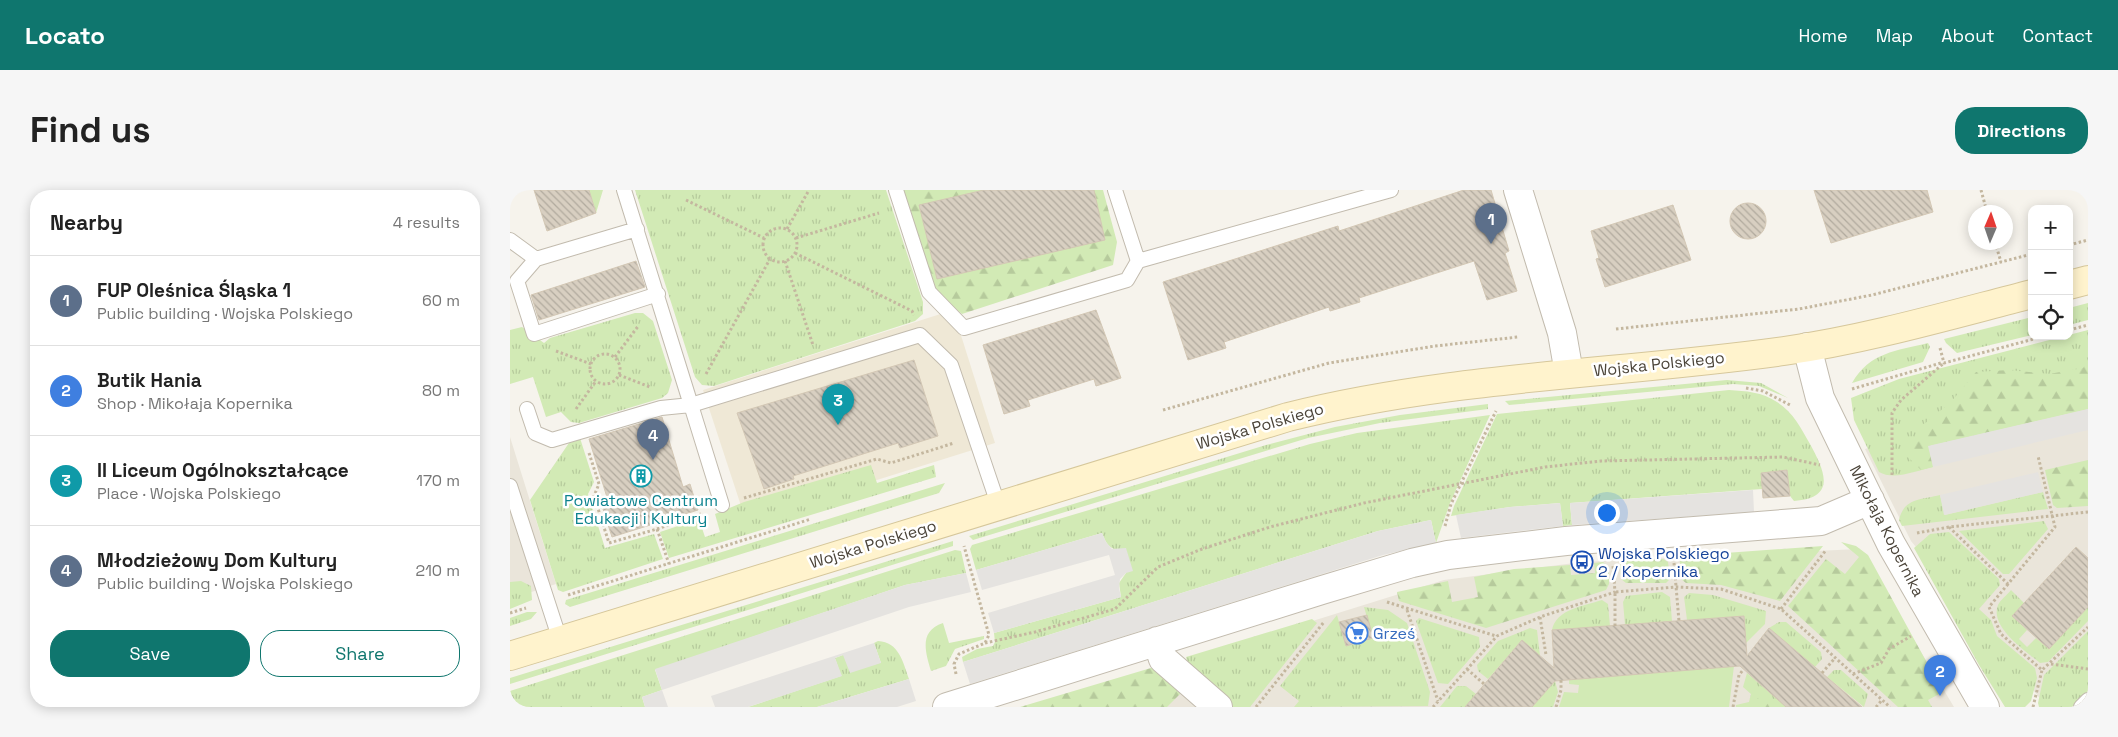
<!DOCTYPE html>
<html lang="en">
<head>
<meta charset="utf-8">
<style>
  :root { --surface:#fff; --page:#f6f6f6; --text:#222; --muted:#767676; --line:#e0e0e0; --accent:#0f766e }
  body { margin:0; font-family:"Space Grotesk",sans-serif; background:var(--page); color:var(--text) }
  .controls { position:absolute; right:15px; top:15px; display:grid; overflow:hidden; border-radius:10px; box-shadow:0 2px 12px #0003 }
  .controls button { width:45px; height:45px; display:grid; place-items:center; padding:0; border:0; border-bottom:1px solid var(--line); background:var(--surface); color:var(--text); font:25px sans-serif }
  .compass { position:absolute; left:1458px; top:15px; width:45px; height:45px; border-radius:50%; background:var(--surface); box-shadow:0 2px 12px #0003; rotate:2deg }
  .you { position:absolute; left:1096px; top:322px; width:18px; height:18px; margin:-12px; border:4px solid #fff; border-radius:50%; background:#1a73e8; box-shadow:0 0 0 8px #1a73e833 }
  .badge { display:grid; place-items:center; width:32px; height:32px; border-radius:50%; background:var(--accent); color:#fff; font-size:16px; font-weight:700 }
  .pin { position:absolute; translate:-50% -41px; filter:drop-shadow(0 1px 2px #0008) }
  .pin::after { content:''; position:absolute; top:26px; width:18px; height:15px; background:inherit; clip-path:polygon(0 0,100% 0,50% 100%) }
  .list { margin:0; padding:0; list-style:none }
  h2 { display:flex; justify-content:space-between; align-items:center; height:65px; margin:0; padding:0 20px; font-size:21px }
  h2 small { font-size:16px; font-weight:400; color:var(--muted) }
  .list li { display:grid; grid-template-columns:32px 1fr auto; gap:15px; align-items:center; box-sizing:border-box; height:90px; padding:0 20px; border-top:1px solid var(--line) }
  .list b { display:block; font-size:19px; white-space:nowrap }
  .list p { margin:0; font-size:16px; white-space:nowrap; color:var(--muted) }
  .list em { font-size:16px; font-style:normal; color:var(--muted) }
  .actions { display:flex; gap:10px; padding:15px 20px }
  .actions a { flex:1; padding:11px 0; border:1px solid var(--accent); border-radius:20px; text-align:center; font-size:18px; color:var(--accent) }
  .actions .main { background:var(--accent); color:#fff }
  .icon { flex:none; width:28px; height:28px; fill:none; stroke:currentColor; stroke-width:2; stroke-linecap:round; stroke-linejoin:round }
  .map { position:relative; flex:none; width:1578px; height:517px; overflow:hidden; border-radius:20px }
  header { display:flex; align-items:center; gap:30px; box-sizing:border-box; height:70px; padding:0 25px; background:var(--accent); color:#fff }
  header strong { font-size:24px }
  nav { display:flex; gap:28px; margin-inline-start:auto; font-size:18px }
  .intro { display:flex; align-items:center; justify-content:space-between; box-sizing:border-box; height:120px; padding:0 30px }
  h1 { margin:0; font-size:35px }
  .button { padding:12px 22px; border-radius:20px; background:var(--accent); color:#fff; font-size:18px; font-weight:700 }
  main { display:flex; gap:30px; padding:0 30px }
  aside { flex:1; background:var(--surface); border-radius:20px; box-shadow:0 2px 12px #0003 }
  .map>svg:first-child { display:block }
  .residential { fill:#eae5da }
  .education { fill:#efe8d6 }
  .grass { fill:url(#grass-tufts) }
  .forest { fill:url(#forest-firs) }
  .park { fill:#d2eab5 }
  .parking { fill:#e5e3e0 }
  .building { fill:url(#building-back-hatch); stroke:#d3c7b4 }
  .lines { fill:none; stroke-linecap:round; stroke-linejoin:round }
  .lane-casing { stroke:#c2bbae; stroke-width:16 }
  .street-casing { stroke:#c2bbae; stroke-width:30 }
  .secondary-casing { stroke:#d6c79b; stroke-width:30 }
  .path { stroke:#c4b79f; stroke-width:3; stroke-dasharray:2.5 2.5; stroke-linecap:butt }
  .lane { stroke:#fff; stroke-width:14 }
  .street { stroke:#fff; stroke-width:28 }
  .secondary { stroke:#fff3cd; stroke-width:28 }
  .labels { text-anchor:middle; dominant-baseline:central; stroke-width:5; stroke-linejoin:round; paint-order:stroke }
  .street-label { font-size:16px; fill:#4b4439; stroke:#fff }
  .culture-label { font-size:16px; fill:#0d838f; stroke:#fff }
  .transit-label { font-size:16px; fill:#164399; stroke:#fff; text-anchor:start }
  .shop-label { font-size:16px; fill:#366cbe; stroke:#fff; text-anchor:start }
</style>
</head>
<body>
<header>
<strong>Locato</strong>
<nav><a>Home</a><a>Map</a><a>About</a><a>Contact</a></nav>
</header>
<div class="intro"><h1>Find us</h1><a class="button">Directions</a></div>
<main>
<aside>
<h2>Nearby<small>4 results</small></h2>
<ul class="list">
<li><span class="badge" style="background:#5c6f8a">1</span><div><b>FUP Oleśnica Śląska 1</b><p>Public building · Wojska Polskiego</p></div><em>60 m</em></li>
<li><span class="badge" style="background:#3f7fe0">2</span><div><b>Butik Hania</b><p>Shop · Mikołaja Kopernika</p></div><em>80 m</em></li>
<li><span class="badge" style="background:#0f9aa8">3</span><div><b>II Liceum Ogólnokształcące</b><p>Place · Wojska Polskiego</p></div><em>170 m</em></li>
<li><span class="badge" style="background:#5c6f8a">4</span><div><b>Młodzieżowy Dom Kultury</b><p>Public building · Wojska Polskiego</p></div><em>210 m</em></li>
</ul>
<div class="actions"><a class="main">Save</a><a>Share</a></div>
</aside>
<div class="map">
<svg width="1578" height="517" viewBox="0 0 1578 517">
  <defs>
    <pattern id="grass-tufts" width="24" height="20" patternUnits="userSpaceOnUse" patternTransform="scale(1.25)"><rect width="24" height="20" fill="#d2eab5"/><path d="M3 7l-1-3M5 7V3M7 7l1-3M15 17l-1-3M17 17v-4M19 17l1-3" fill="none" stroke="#b6ca9c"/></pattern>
    <pattern id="forest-firs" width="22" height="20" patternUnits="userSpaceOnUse" patternTransform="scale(1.25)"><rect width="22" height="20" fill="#d2eab5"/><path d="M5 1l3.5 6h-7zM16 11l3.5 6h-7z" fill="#b6ca9c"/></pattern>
    <pattern id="building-back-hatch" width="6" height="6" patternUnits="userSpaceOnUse" patternTransform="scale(1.25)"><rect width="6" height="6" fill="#d8cfc1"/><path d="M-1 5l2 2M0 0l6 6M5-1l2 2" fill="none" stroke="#b1aa9e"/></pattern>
  </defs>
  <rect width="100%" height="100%" fill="#f6f3ec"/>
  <path class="residential" d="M1578,202V517H1537L1401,351L1355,259Z
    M0,247L46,394L0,409Z
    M1349,359L1444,517H527L934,390L1072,372Z"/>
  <path class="education" d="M443,120L485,253L236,331L193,200Z"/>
  <path class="grass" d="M79,0H93L86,23Z
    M125,0H376L413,112V124L405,131L204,196L192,195L185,187Z
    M1578,113V130L1559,135V118Z
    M125,123H133L143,131L162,190L158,203L152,208L69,233L61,232L51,222L36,227L23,187L0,194V140L12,137L34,153L40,148Z
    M1522,127V145L1447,163L1436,153L1434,149Z
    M1578,140V219L1419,256L1423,277C1408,280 1384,291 1369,282L1344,230L1341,208L1389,189Z
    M1418,153L1420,157L1413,172L1342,193C1360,162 1386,161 1418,153Z
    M1217,190L1251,193L1278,208L1249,196L1223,194L999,215L995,211Z
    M1219,200C1236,201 1252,202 1267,212C1283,222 1291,238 1300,254C1314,280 1328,308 1284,311L1280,306L1277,280L1251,283L1252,299L1060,313L1062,335L1053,336L1050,313L1000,317L941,326L944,316L987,224Z
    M978,214V219L870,233L798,248L463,350L459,346L756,255L825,237L890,225Z
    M980,225L940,313L926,353L921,330L868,341L453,472L452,467L467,459L483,456L485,452L484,443L611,407L609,393L616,383L611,360C599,360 596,353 592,343L466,380L460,359L462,355L800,254L847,243Z
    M70,248L84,292L78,304L95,358L144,344L153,369L53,402L48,400L20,310L61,250Z
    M361,275L367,293L424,275L426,287L159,368L150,342L189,329L195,347L210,342L205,324L234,312Z
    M435,293L429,303L60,417L55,414L56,410Z
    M1533,302L1538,319L1392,336L1389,330C1394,308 1410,310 1430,305L1435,325Z
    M1534,331L1538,339L1499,384H1493L1449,341Z
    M1439,342L1489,389L1490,395L1469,419L1481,430L1487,446L1525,478L1527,488L1521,511L1515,517H1495L1469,475L1404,358L1420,344Z
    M443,351V356L0,494V488Z
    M445,360L451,361L456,383L395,395L145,480L152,500L132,507L135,517H0V501Z
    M11,391L21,396L22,410L0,419V392Z
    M1501,400L1514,413L1502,426L1517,440L1509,449L1517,457L1526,448L1539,459L1578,417V431L1538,472L1530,473C1517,462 1479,437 1488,415C1490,410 1497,405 1501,400Z
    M1152,402L1160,407L1162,431L1115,435L1113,412L1116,406Z
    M1179,403L1203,405L1256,421L1255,434L1236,453L1234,426L1177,430L1174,407Z
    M1092,410L1098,414L1100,436L1042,440C1046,419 1074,416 1092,410Z
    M854,417L878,420L897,433L920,502L918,516L784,517L789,511L770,496L827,425L836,456L863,448Z
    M17,422H27L21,429L0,436V428Z
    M909,428L969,447L970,457L938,494L928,493L906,431Z
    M802,429L807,433L740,517H723C708,504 679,487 676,467Z
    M1269,432H1276L1311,462L1312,469L1305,477L1259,438Z
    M433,433L439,453L474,446V449L445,459L436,476L421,481C415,461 409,441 433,433Z
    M1020,438L1027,440L1030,466L1012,450L978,489L968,481L967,475L988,451Z
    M1578,441V501L1562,517H1529L1528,513L1534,485Z
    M368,451C389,452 393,472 399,489L307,517H238L331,486L325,468L333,465L371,473L364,453Z
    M1324,480H1331L1358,504L1354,517L1317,487Z
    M1237,483L1276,517H1226V515L1239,512L1241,504L1233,497Z
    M1045,491L1048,502L1043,517H1022Z
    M947,496H956L966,504L955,517H930Z"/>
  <path class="forest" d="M393,0H593L607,52L603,75L452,124L425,102Z
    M1578,170V219L1419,256L1423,277L1411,280L1398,267L1413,235L1441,212L1466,182L1499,180L1539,184L1573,178Z
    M1578,270V316L1547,318L1543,315L1535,280Z
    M1331,352L1346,356L1358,365L1433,502L1418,510L1422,517H1388L1278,416L1316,369L1335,384L1349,367Z
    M1313,356L1270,411L1211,395L1176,393L1171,389L1170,371L1174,366Z
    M1153,369L1158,372L1160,389L1156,393H1116L1111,389L1110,375L1114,371Z
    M1093,372L1099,377V394L1096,400L976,438L889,411L887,402L938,391L942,412L968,407L964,387L1004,379L1060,375L1061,385L1085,383L1084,373Z
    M651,475L675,499L657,517H510Z
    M1252,504L1273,517H1239Z"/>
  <path class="park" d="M1224,476L1219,517H1049L1054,502L1068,503L1069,495L1059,494V490Z"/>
  <path class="parking" d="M1578,219V240L1423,277L1418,256Z
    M1528,282L1533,302L1434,325L1430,305Z
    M1243,300L1244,322L1062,335L1060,313Z
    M1050,313L1053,336L951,348L946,325L1000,317Z
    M921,330L926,353L873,365L460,494L453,472L868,341Z
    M592,343L596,352L602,359L616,358L623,381L616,383L610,389L609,398L611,407L484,443L478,423L605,385L599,365L472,400L466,380Z
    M456,383L461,402L399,417L152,500L158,517H135L132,507L152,500L145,479L395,395Z
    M364,453L371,473L340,483L333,465L325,468L332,486L238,517H205L201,506Z
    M399,489L406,511L387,517H307Z"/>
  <path class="building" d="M24,0H79L86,23L37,41Z
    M474,0H584L595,50L427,89L409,15Z
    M954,0H981L999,61L995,63L1007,101L977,110L964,71L849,108L850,112L820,121L819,117L714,152L716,158L678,170L653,92L828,36L829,41Z
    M1304,0H1417L1423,22L1321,53Z
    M1220 31a18 18 0 1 1 36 0a18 18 0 1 1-36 0Z
    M1163,15L1181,70L1095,97L1086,69L1089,68L1081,41Z
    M126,71L135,97L29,130L21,105Z
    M586,120L611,188L586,196L584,189L518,210L520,216L494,224L473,155Z
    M404,170L428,246L390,258L388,253L283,286L284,289L254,299L227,223Z
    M152,227L173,297L180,294L188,320L102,347L93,319L100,317L79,249Z
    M1277,280L1280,306L1253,308L1251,283Z
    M1566,357L1578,368V417L1539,459L1502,426Z
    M857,425L863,448L836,456L829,432Z
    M1234,426L1237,466L1259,438L1352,517H1276L1230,476L1045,491L1022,517H955L1012,450L1044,478L1042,440Z"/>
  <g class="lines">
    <g class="lane-casing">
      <path id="lane" d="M386,0L419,102L454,138L617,90L628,71
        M605,0L628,71L881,0
        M0,50L26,69L127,39
        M26,69L7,91L24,144L148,104
        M17,219L25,243L42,250L151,218L181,215L114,0
        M0,296L50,450
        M212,315L181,215L410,145L441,175L488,314
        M1571,517L1578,510"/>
    </g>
    <g class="street-casing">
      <path id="street" d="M1008,0L1052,143L1059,183
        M1297,157L1310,208L1381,354L1475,517
        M647,451L653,469L708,517
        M437,517L812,400L902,373L938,365L1056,351L1311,331L1360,310"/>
    </g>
    <g class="secondary-casing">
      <path id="secondary" d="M1559,95L1578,90
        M0,466L778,227C941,186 1109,184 1274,161C1358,149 1440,125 1522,104"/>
    </g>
    <path class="path" d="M1471,0L1477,22
      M176,10L254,48
      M253 55a17 17 0 1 1 34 0a17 17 0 1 1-34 0Z
      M277,39L299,0
      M286,48L369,23
      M1485,52L1491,72
      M1559,55L1578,50
      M285,63L402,121L404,125
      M275,71L303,155
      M1106,139L1289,119L1362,105L1522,64
      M1559,140L1578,135
      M1430,158L1434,173L1535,146
      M46,161L81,174
      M80 179a15 15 0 1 1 30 0a15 15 0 1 1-30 0Z
      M105,167L129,135
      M196,184L260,69
      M109,185L140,197
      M1236,198L1253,201L1280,215
      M1342,199L1431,173
      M66,219L86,191
      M653,220L819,173L925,156L1008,147
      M79,263L89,294L84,306L99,353L147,339L159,374
      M1382,285V223L1391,210L1434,173
      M234,308L367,269L381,273L444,253
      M935,336L941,314L986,221
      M1439,337L1498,394L1545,337L1528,266
      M147,339L191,324
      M1407,343L1439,337L1578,322
      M1164,373L1169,431
      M1498,394L1479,417L1491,444L1532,480L1578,437
      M58,405L301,329
      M877,412L986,446
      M1271,419L1316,360
      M897,420L928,511
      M0,423L16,418
      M1030,427L1036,465
      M1105,436V402L1166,397L1211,399L1271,419L1380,517
      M475,453L525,442L605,419L648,377L692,359L760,337L854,313L1035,277L1091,271L1273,267L1310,275
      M1541,474L1578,479
      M957,479L974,494
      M1312,483L1325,468
      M446,484L444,474L449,464L475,453L479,445L454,356
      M1343,484L1371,473L1379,459L1401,446
      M746,517L814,432
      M923,517L987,446L1030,427L1105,402L1103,376
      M1046,517L1051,500V490
      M1223,517L1229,485L1233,480
      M1366,517L1372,510
      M1523,517L1532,480"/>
    <use href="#lane" class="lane"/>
    <use href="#street" class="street"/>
    <use href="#secondary" class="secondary"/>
  </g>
  <defs>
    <g id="building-ring" transform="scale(1.125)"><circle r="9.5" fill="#fff" stroke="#0f9aa8" stroke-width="1.5"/><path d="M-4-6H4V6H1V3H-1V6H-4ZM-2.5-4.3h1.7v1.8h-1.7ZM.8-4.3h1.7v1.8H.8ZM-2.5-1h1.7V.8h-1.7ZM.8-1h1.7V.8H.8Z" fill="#0f9aa8"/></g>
    <g id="bus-ring" transform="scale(1.125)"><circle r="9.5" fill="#fff" stroke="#1a4fb4" stroke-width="1.5"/><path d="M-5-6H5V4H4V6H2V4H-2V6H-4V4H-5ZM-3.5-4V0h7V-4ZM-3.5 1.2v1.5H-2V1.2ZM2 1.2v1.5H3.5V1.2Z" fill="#1a4fb4"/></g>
    <g id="supermarket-ring" transform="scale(1.125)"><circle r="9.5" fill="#fff" stroke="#3f7fe0" stroke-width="1.5"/><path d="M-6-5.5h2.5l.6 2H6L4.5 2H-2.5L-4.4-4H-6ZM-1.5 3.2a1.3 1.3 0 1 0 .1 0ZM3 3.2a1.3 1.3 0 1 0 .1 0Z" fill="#3f7fe0"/></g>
  </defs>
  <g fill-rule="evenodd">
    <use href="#building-ring" x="131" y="286"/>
    <use href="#bus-ring" x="1072" y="372"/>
    <use href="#supermarket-ring" x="847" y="443"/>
  </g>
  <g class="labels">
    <g class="street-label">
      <text transform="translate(1149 174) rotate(-6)">Wojska Polskiego</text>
      <text transform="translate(750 236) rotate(-16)">Wojska Polskiego</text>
      <text transform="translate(1377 341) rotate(63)">Mikołaja Kopernika</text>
      <text transform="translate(363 354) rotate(-17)">Wojska Polskiego</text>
    </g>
    <g class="culture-label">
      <text x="131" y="310">Powiatowe Centrum<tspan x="131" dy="18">Edukacji i Kultury</tspan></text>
    </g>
    <g class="transit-label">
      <text x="1088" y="363">Wojska Polskiego<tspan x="1088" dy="18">2 / Kopernika</tspan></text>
    </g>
    <g class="shop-label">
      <text x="863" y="443">Grześ</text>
    </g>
  </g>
</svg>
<div class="controls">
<button>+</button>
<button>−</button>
<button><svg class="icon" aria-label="locate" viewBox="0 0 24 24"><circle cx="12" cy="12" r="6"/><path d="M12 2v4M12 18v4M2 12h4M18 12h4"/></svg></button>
</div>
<svg class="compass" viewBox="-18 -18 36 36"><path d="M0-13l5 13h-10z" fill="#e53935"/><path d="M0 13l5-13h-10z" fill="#767676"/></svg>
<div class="you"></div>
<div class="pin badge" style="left:981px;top:54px;background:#5c6f8a">1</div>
<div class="pin badge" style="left:1430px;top:506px;background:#3f7fe0">2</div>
<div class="pin badge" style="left:328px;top:235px;background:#0f9aa8">3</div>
<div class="pin badge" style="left:143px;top:270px;background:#5c6f8a">4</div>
</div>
</main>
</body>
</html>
